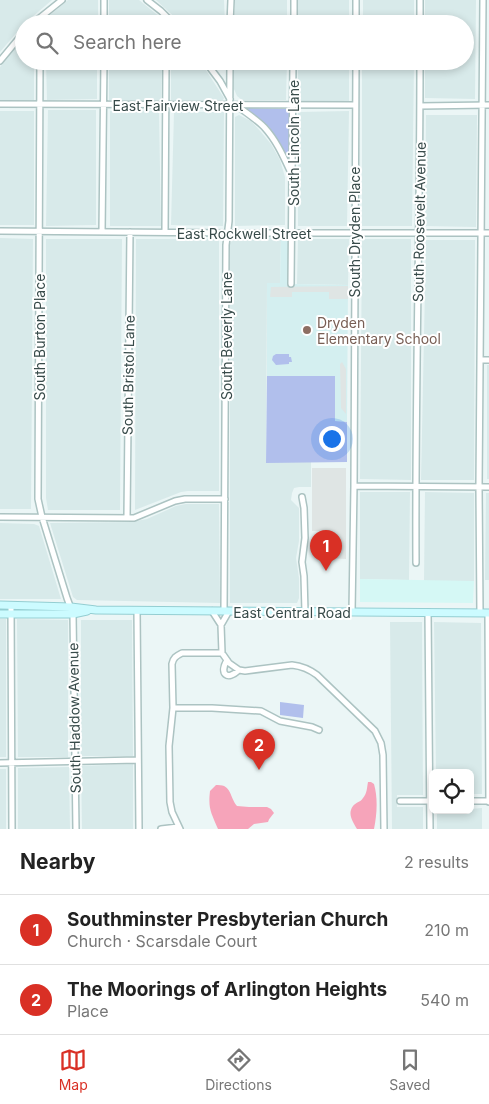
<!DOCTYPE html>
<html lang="en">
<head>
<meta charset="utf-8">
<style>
  :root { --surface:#fff; --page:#f2f2f2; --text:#222; --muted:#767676; --line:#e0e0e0; --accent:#d93025 }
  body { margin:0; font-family:Inter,sans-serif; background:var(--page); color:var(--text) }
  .controls { position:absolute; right:15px; bottom:15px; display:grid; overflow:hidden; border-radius:8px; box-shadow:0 2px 8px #0003 }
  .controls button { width:45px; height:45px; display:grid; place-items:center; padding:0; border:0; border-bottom:1px solid var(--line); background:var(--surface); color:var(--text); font:25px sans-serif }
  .you { position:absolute; left:331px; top:438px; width:18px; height:18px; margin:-12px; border:4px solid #fff; border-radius:50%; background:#1a73e8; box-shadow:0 0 0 8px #1a73e833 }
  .badge { display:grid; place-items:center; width:32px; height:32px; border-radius:50%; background:var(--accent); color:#fff; font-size:16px; font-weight:700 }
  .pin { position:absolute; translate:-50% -41px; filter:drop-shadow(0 1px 2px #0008) }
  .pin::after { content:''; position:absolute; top:26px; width:18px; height:15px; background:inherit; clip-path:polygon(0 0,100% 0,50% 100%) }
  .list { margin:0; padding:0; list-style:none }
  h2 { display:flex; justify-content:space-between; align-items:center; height:65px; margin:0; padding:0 20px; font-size:21px }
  h2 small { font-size:16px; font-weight:400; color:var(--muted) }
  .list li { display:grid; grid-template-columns:32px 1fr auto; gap:15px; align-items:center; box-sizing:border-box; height:70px; padding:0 20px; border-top:1px solid var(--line) }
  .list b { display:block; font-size:19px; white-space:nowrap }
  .list p { margin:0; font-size:16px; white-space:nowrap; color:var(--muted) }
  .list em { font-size:16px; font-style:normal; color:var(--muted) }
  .icon { flex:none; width:28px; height:28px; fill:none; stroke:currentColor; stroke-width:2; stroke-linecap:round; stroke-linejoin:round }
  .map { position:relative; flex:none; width:489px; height:829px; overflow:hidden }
  .search { position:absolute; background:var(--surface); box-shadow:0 2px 8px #0003; left:15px; right:15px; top:15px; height:55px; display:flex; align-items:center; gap:12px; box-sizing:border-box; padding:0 18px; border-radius:28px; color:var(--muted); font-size:19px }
  .sheet { height:205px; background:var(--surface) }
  nav { display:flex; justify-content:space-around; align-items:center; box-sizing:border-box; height:70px; border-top:1px solid var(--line); background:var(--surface); font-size:14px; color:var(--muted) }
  nav a { display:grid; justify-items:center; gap:2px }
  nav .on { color:var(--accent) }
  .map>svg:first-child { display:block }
  .residential { fill:#d8eaea }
  .commercial { fill:#d5f8f5 }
  .education { fill:#d4eff0 }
  .green { fill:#b1bfec }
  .parking { fill:#dfe5e4 }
  .water { fill:#f6a4ba }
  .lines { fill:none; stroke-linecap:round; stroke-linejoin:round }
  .street-casing { stroke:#acc3c2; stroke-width:8 }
  .secondary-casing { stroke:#94ced2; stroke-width:9 }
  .street { stroke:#fff; stroke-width:5 }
  .secondary { stroke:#ccfbff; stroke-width:7 }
  .education-dot { fill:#8d6e63; stroke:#fff; stroke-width:2 }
  .labels { text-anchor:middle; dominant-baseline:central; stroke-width:4; stroke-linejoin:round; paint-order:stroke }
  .street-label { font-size:14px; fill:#384b4a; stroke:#fff }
  .education-label { font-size:14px; fill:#785e54; stroke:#fff; text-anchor:start }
</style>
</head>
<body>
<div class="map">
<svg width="489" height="829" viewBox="0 0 489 829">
  <rect width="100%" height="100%" fill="#ebf6f6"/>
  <path class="residential" d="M0,0H52L24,24L0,52Z
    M68,0H98V24H39Z
    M109,0H139L160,17L166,24H109Z
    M156,0H224L225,24H182Z
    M235,0H287V24H234Z
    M298,0H349V24H298Z
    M363,0H414V24H363Z
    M425,0H476L475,99L425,98V61H465V24H425Z
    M20,43L24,46V61H34V100H0V67Z
    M46,61H97V99L47,100Z
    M109,61H162L161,100H109Z
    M171,61H200L224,98L223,100H171Z
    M234,61H287L286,100H242L237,96L234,89Z
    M298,61H349V102L298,101Z
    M362,61H414L412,226H362Z
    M48,110H96V225L46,226Z
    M0,111H34V225H0Z
    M110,111H159L161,226H110Z
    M349,111L347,226H298V112Z
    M174,112H224L223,226L171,225Z
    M239,115L251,121L261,132L271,144L280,160L285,177V225L235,226V117Z
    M426,115H477L476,227L425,226Z
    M237,236L281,237L280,284H267L266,462H311V487H299L294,488L292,493L291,500L299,508V541L296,558L299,578V598L297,603H230V243Z
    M0,238L33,239L31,509H0Z
    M46,239H122L120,510H48L46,498Z
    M136,239H219V491H188L181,492L135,510Z
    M298,239H349L348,285L297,284Z
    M362,239H411V480L360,479Z
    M426,240H475L474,480H421Z
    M487,365H489V479H487Z
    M360,492H410L409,580L360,579Z
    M425,492L474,493V581H424Z
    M486,493H489V580H485Z
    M186,504H219L220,603L77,600L73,597L50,523L131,522L147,519L176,506Z
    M0,523L34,524L39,526L61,599H0Z
    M0,619H6V757H0Z
    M17,619L68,620V757H18Z
    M81,620H132L133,756H81Z
    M390,622H422L423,795H397V807H423V829H392Z
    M434,622L481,623L482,794H470V773H436Z
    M133,764V829H82L81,766Z
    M69,767L70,829H18V768Z
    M0,769H6V829H0Z
    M482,808V829H437V810H470V809Z"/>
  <path class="commercial" d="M360,579L474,581L473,603L360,602Z"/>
  <path class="education" d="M281,237H290V284L348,285L347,422L335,421L267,376V283H280Z"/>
  <path class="green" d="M246,108L287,109L289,110L290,159L289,160L269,127Z
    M276,354H289V357H291L292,362H289V364L276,365L272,360L273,356Z
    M267,376H335V421L347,422V462L266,463Z
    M280,702L304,705L303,718L280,715Z"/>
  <path class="parking" d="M348,286V299H329V292H292V297H270L271,287Z
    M342,362L346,369V414L341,408L340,364Z
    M312,468H346V559L327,558V544H324V531H312Z"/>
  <path class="water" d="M368,782H371L374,784C378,798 377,814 374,829H357C353,822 347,814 353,806C356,802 361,802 363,798C367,794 367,787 368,782Z
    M216,785C232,784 229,796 237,806L249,807H267L271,809L274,813C272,816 269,818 268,822L254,824L248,829H218C211,812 208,809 210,791Z"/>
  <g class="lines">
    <g class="street-casing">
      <path id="street" d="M147,0L161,11L174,24
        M32,24L62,0
        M104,24V0
        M230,24L231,0
        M294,24V0
        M356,24V0
        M420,24V0
        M0,61L24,32
        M40,61L38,499L42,517L67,598L73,614L76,829
        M205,61L220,81L230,99
        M0,104L355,105
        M236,105C245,112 256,119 264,127C277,141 284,158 292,175
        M420,106L489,105
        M0,231L228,233H489
        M102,232L104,61
        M165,232L166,61
        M291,284L293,61
        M480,360H489
        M354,486L489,487
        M302,497L304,508L305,538L302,562L304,576L305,612
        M0,517L134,518L175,501L185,499H225
        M127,518L130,232
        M416,563C415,396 420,228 420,61
        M11,605L12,829
        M137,610L139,829
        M212,611L221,625
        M224,611L226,245L229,221L230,61
        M229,611L221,625L222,653L229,663L239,670L245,671L292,665C301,666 309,669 317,675L375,731L381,743L383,755L384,829
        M352,612L354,486L356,61
        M428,612L430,829
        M480,613L479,487L483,0
        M488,613L489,802
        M227,660C219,674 227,681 239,670
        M173,708H212L261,711L280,721L312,727L319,730
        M0,763L138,760
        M400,801H432
        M470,801H489
        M161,829L178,827
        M180,829L172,812L170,802L169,746L173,708L172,664C173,658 176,656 182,653H222"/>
    </g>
    <g class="secondary-casing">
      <path id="secondary" d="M0,605L71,607L96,610L489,613
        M0,614H73L87,611"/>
    </g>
    <use href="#street" class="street"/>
    <use href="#secondary" class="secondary"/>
  </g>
  <circle class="education-dot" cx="307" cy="330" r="5"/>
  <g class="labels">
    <g class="street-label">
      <text x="178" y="105">East Fairview Street</text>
      <text transform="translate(293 143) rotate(-90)">South Lincoln Lane</text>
      <text transform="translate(419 222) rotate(-89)">South Roosevelt Avenue</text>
      <text transform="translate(354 232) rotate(-90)">South Dryden Place</text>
      <text x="244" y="233">East Rockwell Street</text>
      <text transform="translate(226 336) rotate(-90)">South Beverly Lane</text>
      <text transform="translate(39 337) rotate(-90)">South Burton Place</text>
      <text transform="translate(128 375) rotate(-89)">South Bristol Lane</text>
      <text x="292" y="612">East Central Road</text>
      <text transform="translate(74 718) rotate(-91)">South Haddow Avenue</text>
    </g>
    <g class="education-label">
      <text x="317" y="322">Dryden<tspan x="317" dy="16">Elementary School</tspan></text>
    </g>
  </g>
</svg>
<div class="controls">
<button><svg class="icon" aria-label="locate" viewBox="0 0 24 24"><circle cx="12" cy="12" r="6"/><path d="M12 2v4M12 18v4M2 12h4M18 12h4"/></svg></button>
</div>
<div class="you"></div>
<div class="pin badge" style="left:326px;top:571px">1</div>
<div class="pin badge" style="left:259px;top:770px">2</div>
<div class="search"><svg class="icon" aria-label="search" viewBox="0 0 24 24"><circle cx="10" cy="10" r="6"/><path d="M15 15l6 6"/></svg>Search here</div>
</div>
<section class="sheet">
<h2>Nearby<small>2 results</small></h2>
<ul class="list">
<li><span class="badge">1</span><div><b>Southminster Presbyterian Church</b><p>Church · Scarsdale Court</p></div><em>210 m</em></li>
<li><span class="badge">2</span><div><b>The Moorings of Arlington Heights</b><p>Place</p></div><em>540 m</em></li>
</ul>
</section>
<nav>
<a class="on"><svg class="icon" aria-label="map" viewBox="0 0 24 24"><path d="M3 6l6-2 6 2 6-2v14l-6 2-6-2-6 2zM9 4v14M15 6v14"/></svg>Map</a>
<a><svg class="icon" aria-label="directions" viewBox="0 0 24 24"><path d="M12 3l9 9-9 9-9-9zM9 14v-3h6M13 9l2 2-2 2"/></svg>Directions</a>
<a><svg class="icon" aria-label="saved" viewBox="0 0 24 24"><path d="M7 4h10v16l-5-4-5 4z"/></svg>Saved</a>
</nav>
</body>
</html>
